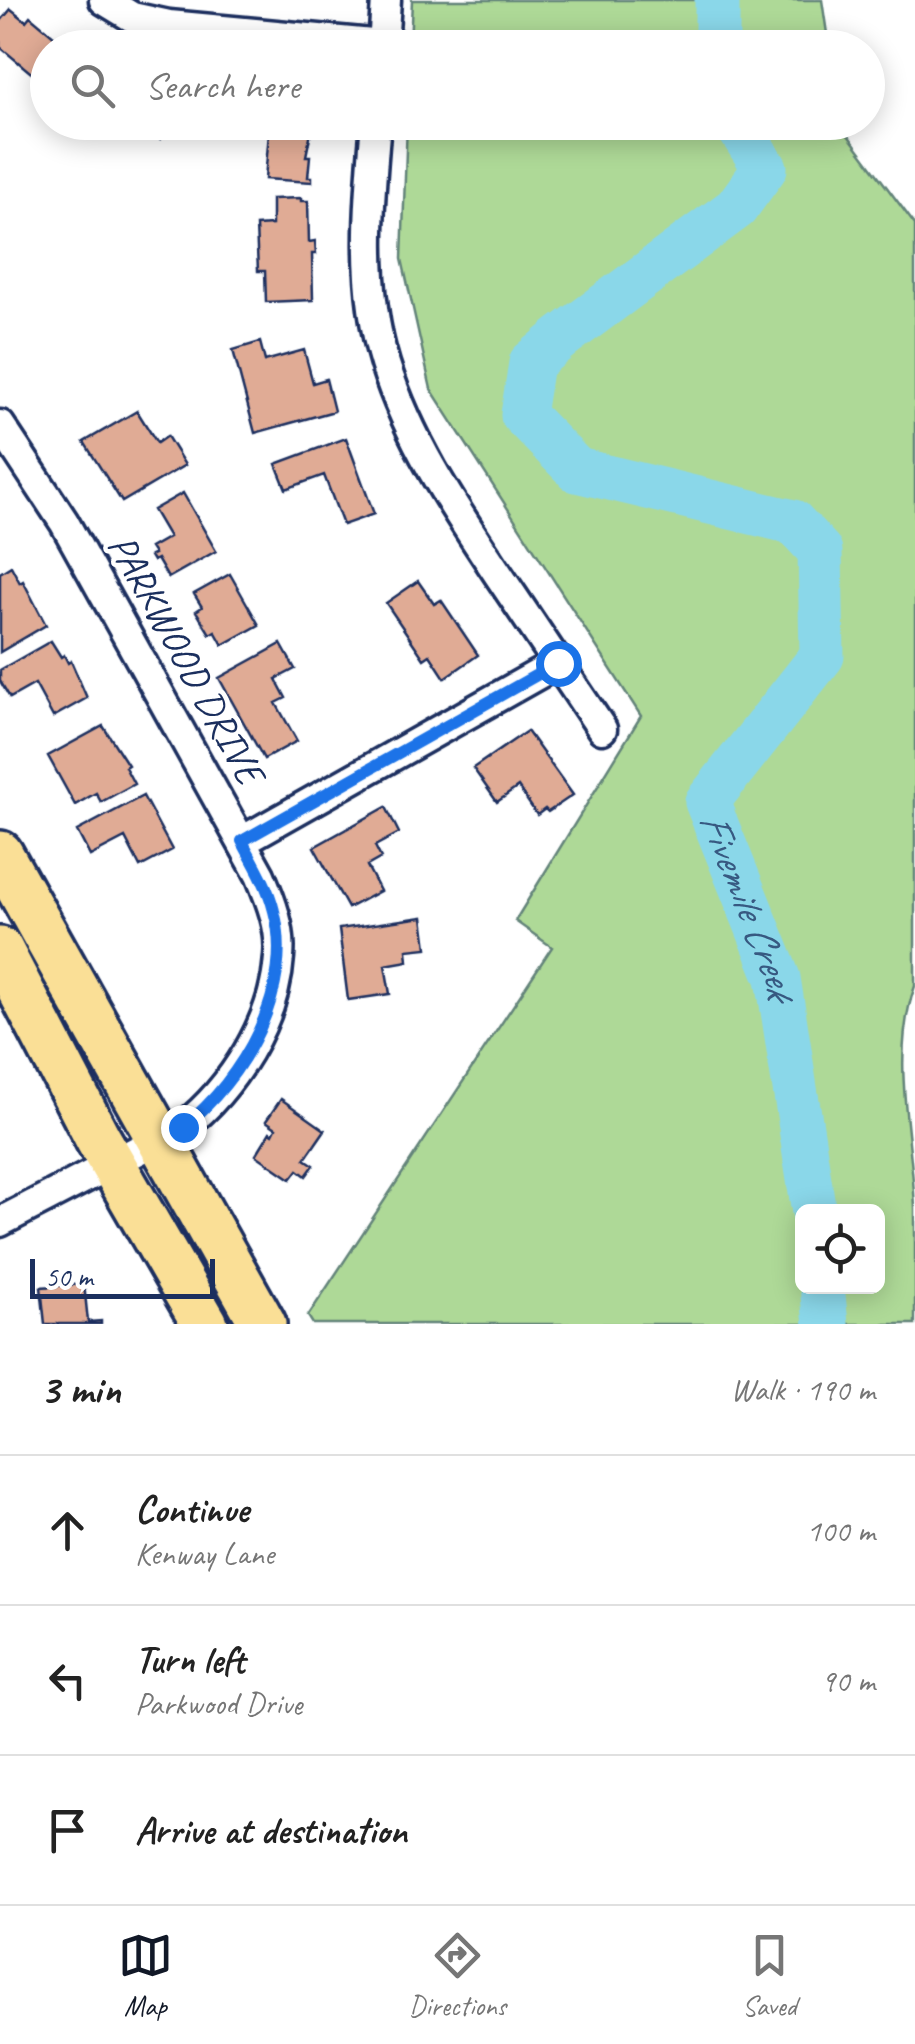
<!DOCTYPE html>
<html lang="en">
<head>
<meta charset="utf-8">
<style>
  :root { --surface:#fff; --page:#f2f2f2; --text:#222; --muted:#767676; --line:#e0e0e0; --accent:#111827 }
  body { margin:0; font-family:Caveat,sans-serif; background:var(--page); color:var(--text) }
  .controls { position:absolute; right:30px; bottom:30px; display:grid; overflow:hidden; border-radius:15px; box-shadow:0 5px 25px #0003 }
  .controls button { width:90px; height:90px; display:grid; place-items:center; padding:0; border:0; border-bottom:2px solid var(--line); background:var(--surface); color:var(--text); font:50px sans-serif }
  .scale { position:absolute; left:30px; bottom:25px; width:185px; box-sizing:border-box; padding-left:10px; border:5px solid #1b2f5e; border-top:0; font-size:28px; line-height:35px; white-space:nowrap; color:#1b2f5e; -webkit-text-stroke:8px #fff; paint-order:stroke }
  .stop { position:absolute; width:30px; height:30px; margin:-22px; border:8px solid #1a73e8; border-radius:50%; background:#fff }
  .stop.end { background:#1a73e8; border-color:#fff; box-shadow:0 2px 10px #0008 }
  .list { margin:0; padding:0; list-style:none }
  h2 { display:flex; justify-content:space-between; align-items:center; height:130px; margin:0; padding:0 40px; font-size:42px }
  h2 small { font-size:32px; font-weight:400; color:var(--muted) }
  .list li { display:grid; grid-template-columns:65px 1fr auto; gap:30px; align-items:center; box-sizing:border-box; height:150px; padding:0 40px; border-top:2px solid var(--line) }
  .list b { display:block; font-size:38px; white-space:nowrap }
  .list p { margin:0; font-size:32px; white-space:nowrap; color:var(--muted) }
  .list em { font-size:32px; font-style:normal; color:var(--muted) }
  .icon { flex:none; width:55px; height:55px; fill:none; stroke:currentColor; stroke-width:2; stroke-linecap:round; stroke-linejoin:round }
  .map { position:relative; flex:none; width:915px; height:1324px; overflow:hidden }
  .search { position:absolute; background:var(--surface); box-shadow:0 5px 25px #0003; left:30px; right:30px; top:30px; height:110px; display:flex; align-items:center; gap:25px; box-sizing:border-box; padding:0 35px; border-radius:55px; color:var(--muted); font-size:38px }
  .sheet { height:580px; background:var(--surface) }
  nav { display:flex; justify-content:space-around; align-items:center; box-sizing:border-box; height:140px; border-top:2px solid var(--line); background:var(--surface); font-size:28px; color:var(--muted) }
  nav a { display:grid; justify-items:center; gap:5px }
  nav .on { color:var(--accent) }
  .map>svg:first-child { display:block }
  .green { fill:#aed997; stroke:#64847a; stroke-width:2.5; fill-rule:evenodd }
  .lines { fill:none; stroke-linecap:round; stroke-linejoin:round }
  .river { stroke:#8ad7e9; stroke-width:45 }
  .building { fill:#e0ab95; stroke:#1b2f5e; stroke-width:2.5 }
  .minor-casing { stroke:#1b2f5e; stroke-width:35 }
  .primary-casing { stroke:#1b2f5e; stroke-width:52 }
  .minor { stroke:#fff; stroke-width:28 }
  .primary { stroke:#fadf96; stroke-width:45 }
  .route { stroke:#1a73e8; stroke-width:12 }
  .labels { text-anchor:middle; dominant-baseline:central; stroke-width:9; stroke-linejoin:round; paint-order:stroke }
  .street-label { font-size:40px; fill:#1b2f5e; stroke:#fff }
  .water-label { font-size:42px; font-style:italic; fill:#375981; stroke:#fff }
</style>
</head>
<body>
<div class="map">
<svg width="915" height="1324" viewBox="0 0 915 1324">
  <rect width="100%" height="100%" fill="#fff"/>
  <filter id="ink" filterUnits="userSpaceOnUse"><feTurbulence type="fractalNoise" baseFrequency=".01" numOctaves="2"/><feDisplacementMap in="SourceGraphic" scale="20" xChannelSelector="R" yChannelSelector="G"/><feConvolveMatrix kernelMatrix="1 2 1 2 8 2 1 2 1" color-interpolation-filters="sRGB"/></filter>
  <g filter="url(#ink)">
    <path class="green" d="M412,0H822L829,47H410Z
      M407,123H839L915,225V986C890,1055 912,1137 915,1208C915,1247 915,1285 915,1324H313L308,1316L552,947L515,921L641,716L431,389L402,259ZM802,1212H878V1286H802Z"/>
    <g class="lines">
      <g class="river">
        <path d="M717,0V48"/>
        <path id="s1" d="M735,122L765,168L736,208L562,337L531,363L523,415L577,470L793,522L820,551L822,656L707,802L778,978L814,1212"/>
        <path d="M822,1286L826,1324"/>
      </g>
    </g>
    <path class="building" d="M11,9L26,21L30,16L68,48H48V87L0,47V22Z
      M99,122H165L160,139L122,128L119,139L109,136Z
      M250,122H313L306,156H310L308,177H312V182L265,179L269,132L249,130Z
      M301,198V201H308L309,242L315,241L316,254H312L313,300L266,302L265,271H258L256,226L272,225V199Z
      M260,342L265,361L304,350L313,383L326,379L334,411L255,433L233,350Z
      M137,411L157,443L167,436L185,465L122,502L84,442Z
      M346,438L374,514L343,525L324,475L286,489L276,464Z
      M183,493L216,551L168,578L157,559L153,561L150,556L154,554L150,548L169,537L153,510Z
      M11,566L20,583L23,581L46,625L0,652V573Z
      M230,574L259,625L223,645L215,631L210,634L196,611L202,607L194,594Z
      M418,581L434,604L441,600L478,655L445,678L430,655L424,659L386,603Z
      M51,641L61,657L64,655L68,663L71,661L87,698L53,717L35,684L10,698L0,681V670Z
      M281,644L295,669L276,679L286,698L276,703L297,741L264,759L219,678Z
      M103,726L128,765L125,767L134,784L101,802L96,793L75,805L48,756Z
      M527,731L573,795L548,812L545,809L537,815L518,787L497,802L473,768Z
      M143,796L172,850L140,867L125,838L90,856L77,831Z
      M386,807L399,833L375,846L381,858L367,866L380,891L348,908L314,847Z
      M423,917L427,948L407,950L408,961L385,965L390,994L348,1000L339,929Z
      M281,1099L325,1130L305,1159L314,1165L306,1176L298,1170L291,1179L256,1155L270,1132L273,1134L276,1128L266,1121Z
      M84,1284L88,1322L101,1321V1324H45L41,1287Z"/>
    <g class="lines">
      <g class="minor-casing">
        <path id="minor" d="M104,0L132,17L169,25L383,45
          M383,48L386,0
          M376,122C369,202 361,286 385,364C410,443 455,509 500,577C534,628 568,678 602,729
          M0,425L64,522L260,875C271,901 282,929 279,957C275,1021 232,1089 183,1127L0,1222
          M242,841L558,663"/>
      </g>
      <g class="primary-casing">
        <path id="primary" d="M0,854L263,1324
          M0,950L98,1139L205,1324"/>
      </g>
      <use href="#minor" class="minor"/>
      <use href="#primary" class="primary"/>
    </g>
  </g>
  <g class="lines" filter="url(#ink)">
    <path class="route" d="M183,1127C243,1080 295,989 274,911C268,886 254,863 242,841L558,663"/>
  </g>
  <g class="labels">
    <g class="street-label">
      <text transform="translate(186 659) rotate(61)">PARKWOOD DRIVE</text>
    </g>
    <g class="water-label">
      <text stroke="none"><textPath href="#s1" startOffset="1155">Fivemile Creek</textPath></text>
    </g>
  </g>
</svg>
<div class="controls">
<button><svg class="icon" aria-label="locate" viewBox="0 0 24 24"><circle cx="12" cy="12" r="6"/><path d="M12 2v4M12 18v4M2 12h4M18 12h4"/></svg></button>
</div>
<div class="scale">50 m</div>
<div class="stop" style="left:558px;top:663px"></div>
<div class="stop end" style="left:183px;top:1127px"></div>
<div class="search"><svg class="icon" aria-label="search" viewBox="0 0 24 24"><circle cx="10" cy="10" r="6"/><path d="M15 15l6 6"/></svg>Search here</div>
</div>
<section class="sheet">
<h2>3 min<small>Walk · 190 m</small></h2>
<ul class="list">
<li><svg class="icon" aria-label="ahead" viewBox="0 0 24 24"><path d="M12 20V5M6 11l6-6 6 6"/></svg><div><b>Continue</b><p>Kenway Lane</p></div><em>100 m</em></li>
<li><svg class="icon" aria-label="left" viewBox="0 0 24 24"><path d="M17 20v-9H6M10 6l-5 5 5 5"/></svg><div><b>Turn left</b><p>Parkwood Drive</p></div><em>90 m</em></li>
<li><svg class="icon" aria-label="arrive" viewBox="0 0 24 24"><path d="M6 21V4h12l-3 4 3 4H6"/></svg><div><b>Arrive at destination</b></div></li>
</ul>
</section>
<nav>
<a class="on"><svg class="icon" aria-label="map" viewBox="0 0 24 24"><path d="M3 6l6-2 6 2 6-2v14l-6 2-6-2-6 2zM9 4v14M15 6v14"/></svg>Map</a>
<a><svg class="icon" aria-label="directions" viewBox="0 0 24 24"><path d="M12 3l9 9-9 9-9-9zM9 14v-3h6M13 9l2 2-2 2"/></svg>Directions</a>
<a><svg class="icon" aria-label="saved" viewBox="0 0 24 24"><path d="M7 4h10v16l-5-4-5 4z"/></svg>Saved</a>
</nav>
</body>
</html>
